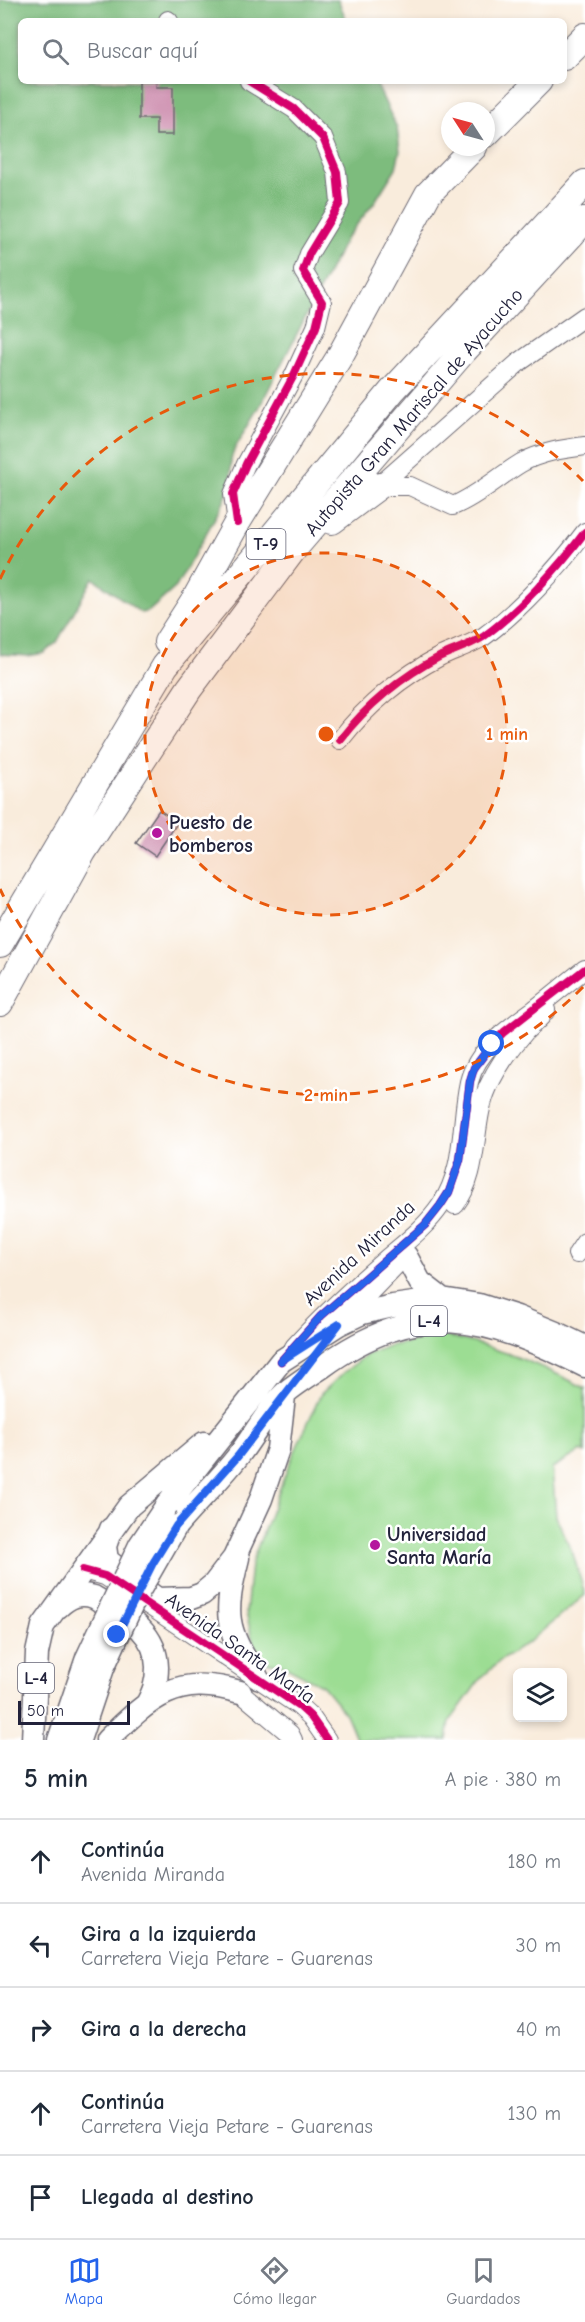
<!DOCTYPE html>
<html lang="es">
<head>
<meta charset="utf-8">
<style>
  :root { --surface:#fff; --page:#f6f6f7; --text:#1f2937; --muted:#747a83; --line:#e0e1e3; --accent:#2563eb }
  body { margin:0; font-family:"Comic Neue",sans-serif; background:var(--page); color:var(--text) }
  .controls { position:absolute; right:18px; bottom:18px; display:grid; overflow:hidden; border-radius:9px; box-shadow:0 3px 9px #0003 }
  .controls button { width:54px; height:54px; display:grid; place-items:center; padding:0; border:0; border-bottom:2px solid var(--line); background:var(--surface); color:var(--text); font:30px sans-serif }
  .compass { position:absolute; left:441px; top:102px; width:54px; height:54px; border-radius:50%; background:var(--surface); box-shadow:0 3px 9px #0003; rotate:306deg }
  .scale { position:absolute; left:18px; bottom:15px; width:112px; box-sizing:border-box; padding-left:6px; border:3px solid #22223b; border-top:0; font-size:16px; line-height:21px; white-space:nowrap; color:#22223b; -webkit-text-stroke:4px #fff; paint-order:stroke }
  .stop { position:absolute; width:18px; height:18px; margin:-14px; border:4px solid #2563eb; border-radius:50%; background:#fff }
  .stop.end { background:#2563eb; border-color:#fff; box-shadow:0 2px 6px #0008 }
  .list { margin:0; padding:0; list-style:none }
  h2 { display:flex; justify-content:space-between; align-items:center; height:78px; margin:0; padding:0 24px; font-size:26px }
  h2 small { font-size:20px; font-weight:400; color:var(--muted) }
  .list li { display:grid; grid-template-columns:39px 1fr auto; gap:18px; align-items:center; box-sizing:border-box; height:84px; padding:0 24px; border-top:2px solid var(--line) }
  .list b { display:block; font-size:22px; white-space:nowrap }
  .list p { margin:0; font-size:20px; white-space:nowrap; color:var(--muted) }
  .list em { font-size:20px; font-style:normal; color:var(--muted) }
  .icon { flex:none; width:33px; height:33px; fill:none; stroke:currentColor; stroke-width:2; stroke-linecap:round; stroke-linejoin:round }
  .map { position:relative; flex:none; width:585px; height:1740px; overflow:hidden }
  .search { position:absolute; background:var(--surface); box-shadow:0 3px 9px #0003; left:18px; right:18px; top:18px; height:66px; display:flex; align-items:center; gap:15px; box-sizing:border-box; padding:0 21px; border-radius:9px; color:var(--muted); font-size:22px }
  .sheet { height:498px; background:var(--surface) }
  nav { display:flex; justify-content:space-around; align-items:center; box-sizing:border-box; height:84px; border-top:2px solid var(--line); background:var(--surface); font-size:16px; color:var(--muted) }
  nav a { display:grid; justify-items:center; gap:3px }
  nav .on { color:var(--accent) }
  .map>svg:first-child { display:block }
  .green { fill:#9cdd93; stroke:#5f8067; stroke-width:1.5 }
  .forest { fill:#7dbc7d; stroke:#506f5c; stroke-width:1.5 }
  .building { fill:#d298b6 }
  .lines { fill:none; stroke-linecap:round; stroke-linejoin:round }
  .minor-casing { stroke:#6d6973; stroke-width:20 }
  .major-casing { stroke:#6d6973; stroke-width:25 }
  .highway-casing { stroke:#6d6973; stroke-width:28 }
  .minor { stroke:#fff; stroke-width:18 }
  .major { stroke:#fff; stroke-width:22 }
  .highway { stroke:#fff; stroke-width:26 }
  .major-bridge-casing { stroke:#6d6973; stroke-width:25; stroke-linecap:butt }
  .major-bridge { stroke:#fff; stroke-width:22 }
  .cycleway-casing { stroke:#fff; stroke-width:11 }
  .cycleway { stroke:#d6006c; stroke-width:8 }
  .route { stroke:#2563eb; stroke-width:8 }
  .ring { fill:none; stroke:#e8590c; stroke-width:3; stroke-dasharray:10 8 }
  .poi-dot { fill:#b5179e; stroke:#fff; stroke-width:2 }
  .labels { text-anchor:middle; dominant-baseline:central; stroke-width:5; stroke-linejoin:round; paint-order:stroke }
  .shield { fill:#fff; stroke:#646476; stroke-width:1.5 }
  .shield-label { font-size:18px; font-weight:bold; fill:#22223b }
  .street-label { font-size:20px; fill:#22223b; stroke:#fff }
  .poi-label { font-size:20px; font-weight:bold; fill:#22223b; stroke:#fff; text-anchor:start }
  .centre { fill:#e8590c; stroke:#fff; stroke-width:3 }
  .ring-label { font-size:18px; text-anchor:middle; font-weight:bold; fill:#e8590c; stroke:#fff; stroke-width:5; stroke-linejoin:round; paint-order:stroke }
</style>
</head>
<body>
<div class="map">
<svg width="585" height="1740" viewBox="0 0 585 1740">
  <rect width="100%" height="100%" fill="#fff"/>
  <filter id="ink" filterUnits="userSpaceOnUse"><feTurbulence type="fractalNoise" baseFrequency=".0167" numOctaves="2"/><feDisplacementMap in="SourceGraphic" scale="12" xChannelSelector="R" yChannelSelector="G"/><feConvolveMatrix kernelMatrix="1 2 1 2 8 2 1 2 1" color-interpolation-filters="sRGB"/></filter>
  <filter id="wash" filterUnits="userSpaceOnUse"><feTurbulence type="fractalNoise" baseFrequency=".008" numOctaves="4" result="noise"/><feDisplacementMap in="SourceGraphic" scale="24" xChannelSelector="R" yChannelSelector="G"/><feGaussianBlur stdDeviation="1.35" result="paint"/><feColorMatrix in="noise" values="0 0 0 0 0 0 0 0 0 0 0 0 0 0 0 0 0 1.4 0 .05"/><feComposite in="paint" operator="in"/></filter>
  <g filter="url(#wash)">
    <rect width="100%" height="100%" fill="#f9ecdc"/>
    <path class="green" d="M446,1336C495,1346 541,1365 585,1388V1453L581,1451L552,1468L556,1516L574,1557L585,1595L529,1642L501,1660L481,1678L450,1721L447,1740H357L346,1714L323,1686L281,1664L258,1662L246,1613L251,1564L290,1462L321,1394L343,1373L366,1355L388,1346Z"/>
    <path class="forest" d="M0,0H338L347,21H21V81H375L397,128L400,151L396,168L374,203L346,238L259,408L235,448L231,459V483L225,500L176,587L149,611L141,613L93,578L57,642L44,653L28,656L0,654Z"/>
    <g id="blocks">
      <path class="building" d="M139,81H157L156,87H173V135H156V119H139Z
        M159,810L178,822L155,856L136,843Z"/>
    </g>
  </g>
  <g filter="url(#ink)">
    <use href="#blocks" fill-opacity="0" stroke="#6d6973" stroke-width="1.5"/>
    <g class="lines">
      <g class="minor-casing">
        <path id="minor" d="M168,20L169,21
          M379,486L518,363L585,316
          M379,486H410L453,506C479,495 498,477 521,463C541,452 563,449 585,446
          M237,523L233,494L246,464L294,375L316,327L322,302L303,271L309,254L340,203L337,172L323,138L294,109L249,81
          M340,740C366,706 402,676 441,656C454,650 470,645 483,637C518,612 559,567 585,532
          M455,1205C481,1171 471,1124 488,1087C497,1067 510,1049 524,1033C531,1025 541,1019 546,1010
          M577,1254L585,1242
          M344,1319L400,1261
          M294,1347C323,1315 354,1287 386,1259C406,1242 427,1226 441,1205C466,1168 460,1123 469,1082C477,1049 510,1027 535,1009C552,996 568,982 585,969
          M83,1570L105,1576L299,1706L311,1717L327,1740
          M240,1692L290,1734L293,1740"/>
      </g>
      <g class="major-casing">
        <path id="major" d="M406,1256L420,1282L442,1299
          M167,1505L281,1361L339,1324L362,1313L393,1306L442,1299L479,1305L517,1317L556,1333L585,1347
          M176,1526C196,1502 220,1480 239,1455C253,1437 269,1407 285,1393C297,1383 310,1375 322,1367C419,1297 485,1316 585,1366
          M111,1529L105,1546L107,1560L157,1599L191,1598L202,1594L214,1584L234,1558L261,1499L278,1449L284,1396
          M238,1558C224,1614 224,1628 257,1677
          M58,1607C69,1597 79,1592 94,1597C123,1615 156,1629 157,1667C157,1682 154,1691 147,1704
          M33,1740L37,1653L43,1626L129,1506L204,1443
          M59,1740L87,1658
          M79,1740L103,1668
          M107,1740C151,1697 177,1673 240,1692"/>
      </g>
      <g class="highway-casing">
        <path id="highway" d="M564,57L585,36
          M486,134L539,81
          M332,521L379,486
          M167,642L196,597L237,523L340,356L428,194L474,147
          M0,944L165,666L392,391L585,183
          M0,1003L83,852L189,689L293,550L462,353L585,220"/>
      </g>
      <use href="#minor" class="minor"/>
      <use href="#major" class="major"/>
      <use href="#highway" class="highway"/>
      <g class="major-bridge-casing">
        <path id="major-bridge" d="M87,1658L140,1545L167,1505
          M103,1668L136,1596L176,1526"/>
      </g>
      <use href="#major-bridge" class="major-bridge"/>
      <g class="cycleway-casing">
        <path id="cycleway" d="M237,523L233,494L246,464L294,375L316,327L322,302L303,271L309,254L340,203L337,172L323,138L294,109L249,81
          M340,740C366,706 402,676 441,656C454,650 470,645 483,637C518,612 559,567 585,532
          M281,1361L321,1316L425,1225L440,1206L449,1192L460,1160L470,1081L474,1068L492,1044L504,1032L585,969
          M83,1570L105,1576L299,1706L311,1717L327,1740"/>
      </g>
      <use href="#cycleway" class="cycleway"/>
    </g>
  </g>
  <g class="lines" filter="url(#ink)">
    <path class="route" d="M117,1635L153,1563L176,1526L238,1456L339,1324L281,1361L321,1316L425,1225L440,1206L449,1192L460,1160L470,1081L474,1068L492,1044"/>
  </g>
  <circle cx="326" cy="734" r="181" fill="#e8590c" fill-opacity=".12"/>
  <g class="ring">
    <circle cx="326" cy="734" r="181"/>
    <path d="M583 987A361 361 0 0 1 0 889M0 579A361 361 0 0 1 583 481"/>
  </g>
  <g class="poi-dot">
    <circle cx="157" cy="833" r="6"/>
    <circle cx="375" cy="1545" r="6"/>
  </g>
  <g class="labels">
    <g class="shield">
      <rect x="246.5" y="529" width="39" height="30" rx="4.5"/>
      <rect x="411" y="1306" width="36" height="30" rx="4.5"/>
      <rect x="18" y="1663" width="36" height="30" rx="4.5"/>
    </g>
    <g class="shield-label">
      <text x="266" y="544">T-9</text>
      <text x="429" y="1321">L-4</text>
      <text x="36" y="1678">L-4</text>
    </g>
    <g class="street-label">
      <text transform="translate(414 412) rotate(-49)">Autopista Gran Mariscal de Ayacucho</text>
      <text transform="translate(359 1253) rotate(-43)">Avenida Miranda</text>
      <text transform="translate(240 1648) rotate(35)">Avenida Santa María</text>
    </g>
    <g class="poi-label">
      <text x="169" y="822">Puesto de<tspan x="169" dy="23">bomberos</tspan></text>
      <text x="387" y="1534">Universidad<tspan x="387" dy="23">Santa María</tspan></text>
    </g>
  </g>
  <circle cx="326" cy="734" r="9" class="centre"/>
  <g class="ring-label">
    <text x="507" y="740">1 min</text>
    <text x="326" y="1101">2 min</text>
  </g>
</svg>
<div class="controls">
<button><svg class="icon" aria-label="layers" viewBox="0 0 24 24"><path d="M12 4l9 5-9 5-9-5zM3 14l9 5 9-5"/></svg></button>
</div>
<svg class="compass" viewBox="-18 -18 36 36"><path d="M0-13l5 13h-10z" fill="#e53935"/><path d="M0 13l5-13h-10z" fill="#747a83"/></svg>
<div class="scale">50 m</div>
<div class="stop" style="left:492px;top:1044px"></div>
<div class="stop end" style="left:117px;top:1635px"></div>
<div class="search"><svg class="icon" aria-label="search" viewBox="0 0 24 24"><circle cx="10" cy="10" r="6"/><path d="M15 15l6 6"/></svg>Buscar aquí</div>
</div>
<section class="sheet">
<h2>5 min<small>A pie · 380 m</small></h2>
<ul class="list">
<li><svg class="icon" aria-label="ahead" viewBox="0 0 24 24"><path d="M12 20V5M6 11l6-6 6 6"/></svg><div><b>Continúa</b><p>Avenida Miranda</p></div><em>180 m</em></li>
<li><svg class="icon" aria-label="left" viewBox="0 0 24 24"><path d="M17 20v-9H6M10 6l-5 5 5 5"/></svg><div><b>Gira a la izquierda</b><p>Carretera Vieja Petare - Guarenas</p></div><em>30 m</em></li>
<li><svg class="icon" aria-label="right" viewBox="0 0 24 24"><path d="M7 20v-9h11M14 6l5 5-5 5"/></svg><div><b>Gira a la derecha</b></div><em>40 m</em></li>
<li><svg class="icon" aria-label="ahead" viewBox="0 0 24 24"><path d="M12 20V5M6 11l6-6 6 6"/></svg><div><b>Continúa</b><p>Carretera Vieja Petare - Guarenas</p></div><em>130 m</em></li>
<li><svg class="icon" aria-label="arrive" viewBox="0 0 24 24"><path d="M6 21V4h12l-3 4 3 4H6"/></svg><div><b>Llegada al destino</b></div></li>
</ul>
</section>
<nav>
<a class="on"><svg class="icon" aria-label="map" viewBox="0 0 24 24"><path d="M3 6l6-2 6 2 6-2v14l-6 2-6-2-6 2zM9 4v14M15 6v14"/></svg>Mapa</a>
<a><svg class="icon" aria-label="directions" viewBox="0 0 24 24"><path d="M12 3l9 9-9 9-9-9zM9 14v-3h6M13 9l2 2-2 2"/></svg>Cómo llegar</a>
<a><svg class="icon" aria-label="saved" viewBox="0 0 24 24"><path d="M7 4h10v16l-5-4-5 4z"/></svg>Guardados</a>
</nav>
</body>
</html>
